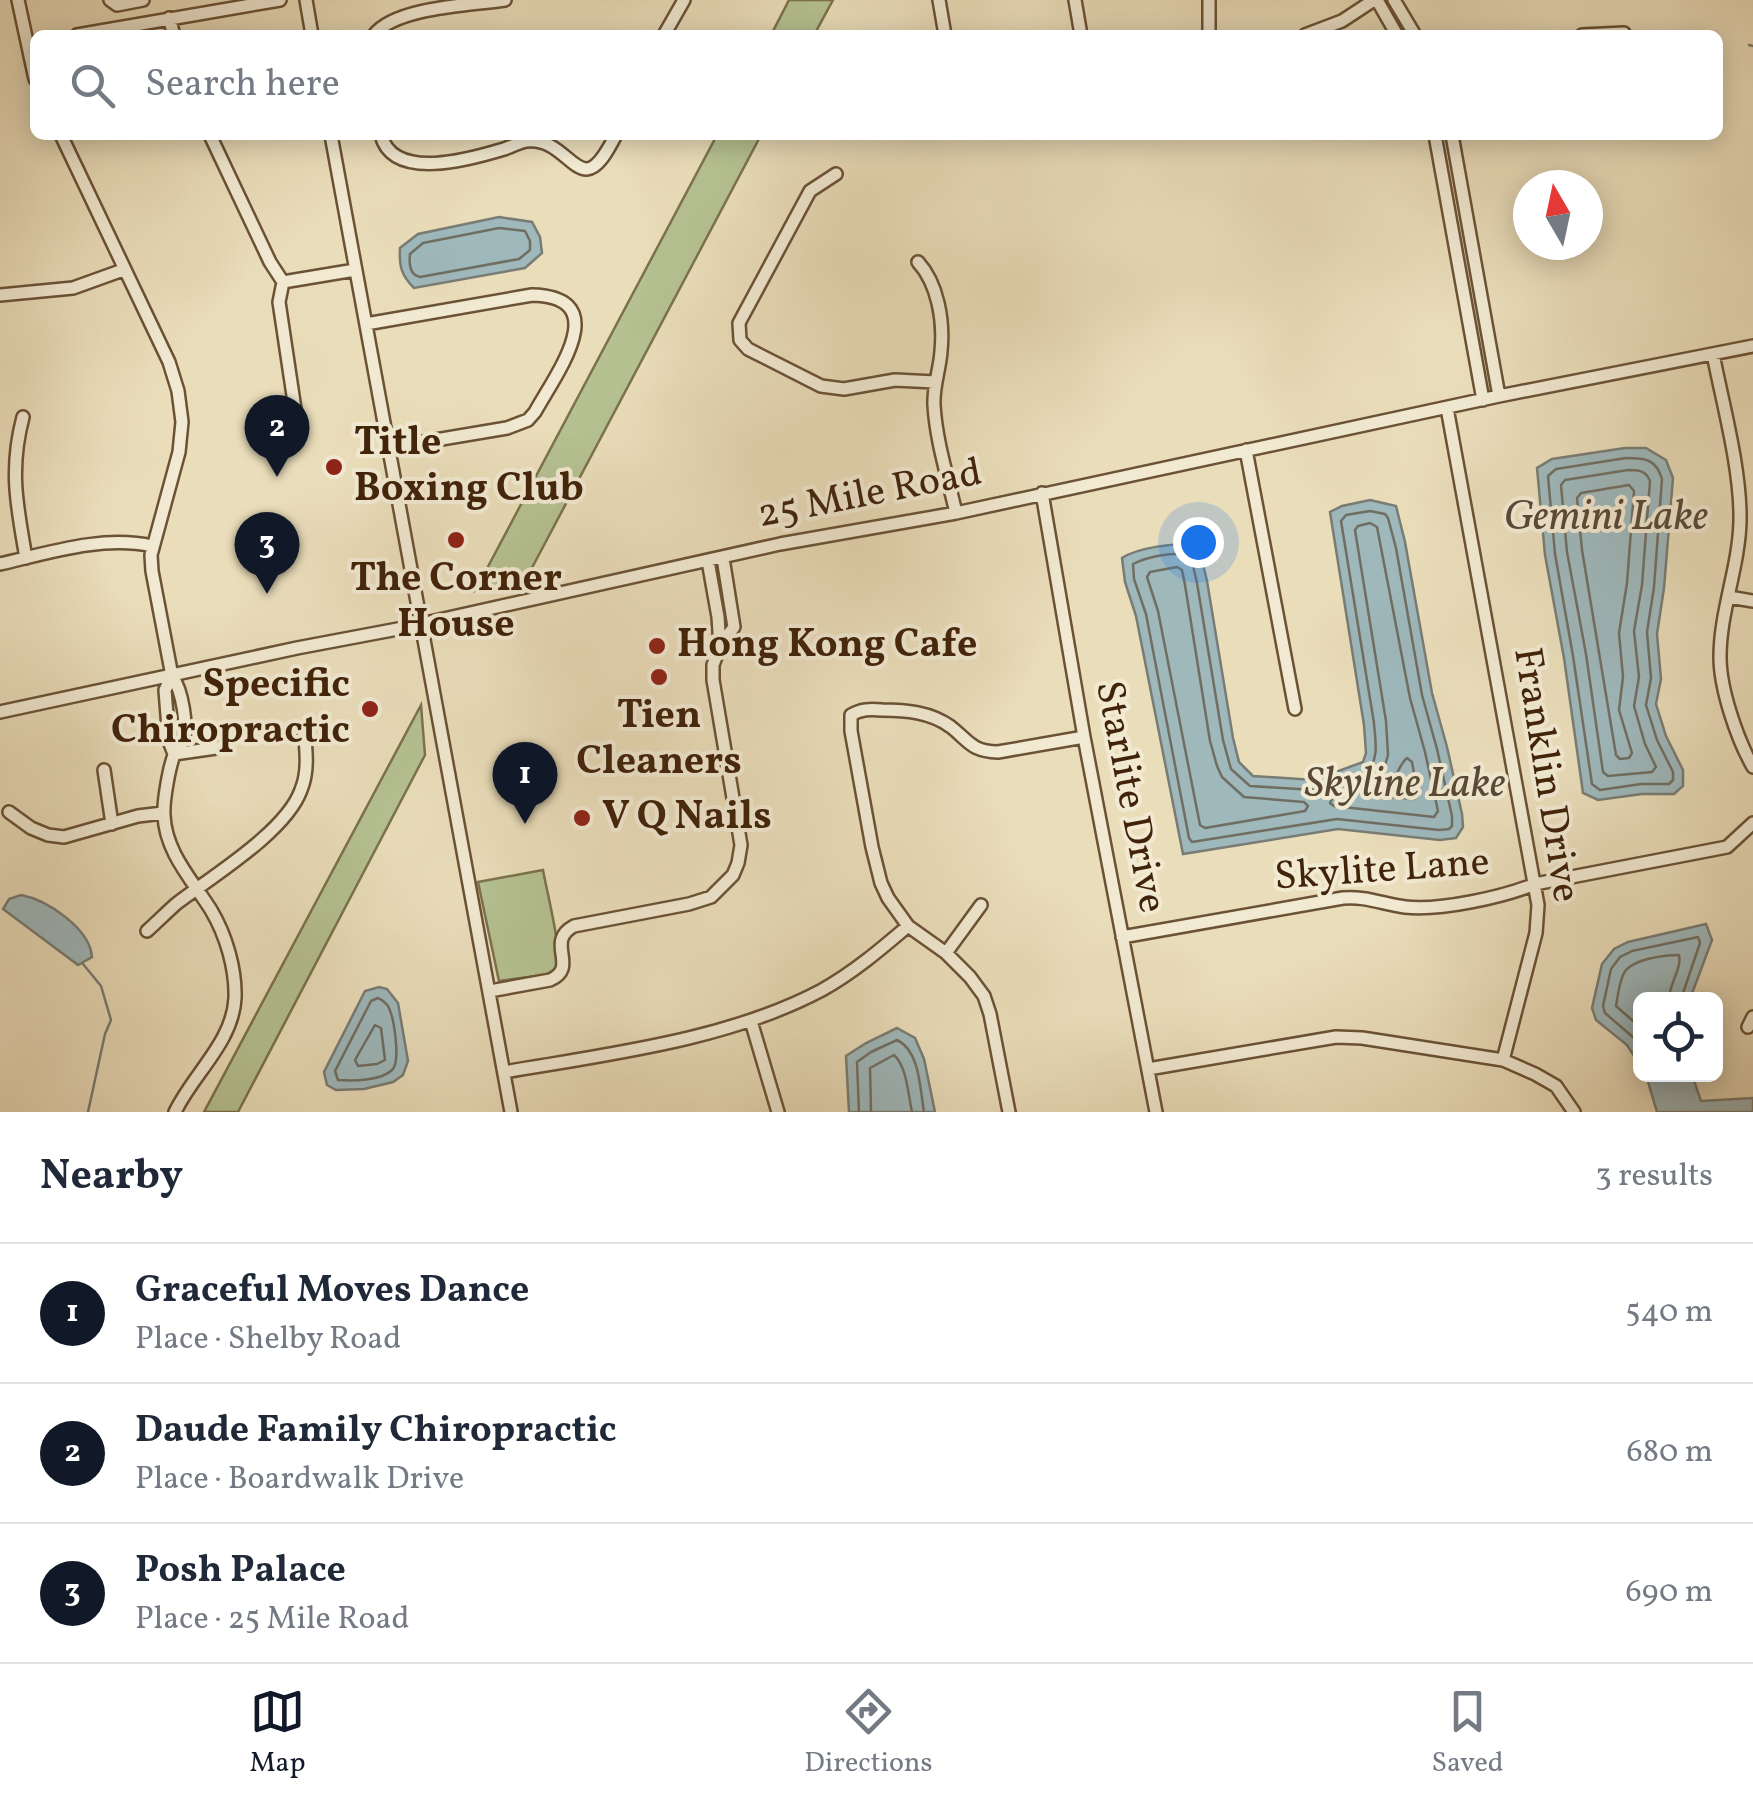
<!DOCTYPE html>
<html lang="en">
<head>
<meta charset="utf-8">
<style>
  :root { --surface:#fff; --page:#f2f2f3; --text:#1f2937; --muted:#747a83; --line:#e0e1e3; --accent:#111827 }
  body { margin:0; font-family:Vollkorn,serif; background:var(--page); color:var(--text) }
  .controls { position:absolute; right:30px; bottom:30px; display:grid; overflow:hidden; border-radius:15px; box-shadow:0 5px 25px #0003 }
  .controls button { width:90px; height:90px; display:grid; place-items:center; padding:0; border:0; border-bottom:2px solid var(--line); background:var(--surface); color:var(--text); font:50px sans-serif }
  .compass { position:absolute; left:1513px; top:170px; width:90px; height:90px; border-radius:50%; background:var(--surface); box-shadow:0 5px 25px #0003; rotate:351deg }
  .you { position:absolute; left:1198px; top:542px; width:35px; height:35px; margin:-25px; border:8px solid #fff; border-radius:50%; background:#1a73e8; box-shadow:0 0 0 15px #1a73e833 }
  .badge { display:grid; place-items:center; width:65px; height:65px; border-radius:50%; background:var(--accent); color:#fff; font-size:32px; font-weight:700 }
  .pin { position:absolute; translate:-50% -82px; filter:drop-shadow(0 2px 5px #0008) }
  .pin::after { content:''; position:absolute; top:52px; width:35px; height:30px; background:inherit; clip-path:polygon(0 0,100% 0,50% 100%) }
  .list { margin:0; padding:0; list-style:none }
  h2 { display:flex; justify-content:space-between; align-items:center; height:130px; margin:0; padding:0 40px; font-size:42px }
  h2 small { font-size:32px; font-weight:400; color:var(--muted) }
  .list li { display:grid; grid-template-columns:65px 1fr auto; gap:30px; align-items:center; box-sizing:border-box; height:140px; padding:0 40px; border-top:2px solid var(--line) }
  .list b { display:block; font-size:38px; white-space:nowrap }
  .list p { margin:0; font-size:32px; white-space:nowrap; color:var(--muted) }
  .list em { font-size:32px; font-style:normal; color:var(--muted) }
  .icon { flex:none; width:55px; height:55px; fill:none; stroke:currentColor; stroke-width:2; stroke-linecap:round; stroke-linejoin:round }
  .map { position:relative; flex:none; width:1753px; height:1112px; overflow:hidden }
  .search { position:absolute; background:var(--surface); box-shadow:0 5px 25px #0003; left:30px; right:30px; top:30px; height:110px; display:flex; align-items:center; gap:25px; box-sizing:border-box; padding:0 35px; border-radius:15px; color:var(--muted); font-size:38px }
  .sheet { height:550px; background:var(--surface) }
  nav { display:flex; justify-content:space-around; align-items:center; box-sizing:border-box; height:140px; border-top:2px solid var(--line); background:var(--surface); font-size:28px; color:var(--muted) }
  nav a { display:grid; justify-items:center; gap:5px }
  nav .on { color:var(--accent) }
  .map>svg:first-child { display:block }
  .green { fill:#b5c191; stroke:#7b724d; stroke-width:2.5 }
  .water { fill:#9eb8bc; stroke:#797c74; stroke-width:2.5 }
  .lines { fill:none; stroke-linecap:round; stroke-linejoin:round }
  .shore { stroke:#706e62; stroke-width:2.5 }
  .stream { stroke:#797c74; stroke-width:2.5 }
  .minor-casing { stroke:#6b5235; stroke-width:16 }
  .minor { stroke:#f1e9d2; stroke-width:11 }
  .poi-dot { fill:#8f2418; stroke:#f1e9d2; stroke-width:4 }
  .labels { text-anchor:middle; dominant-baseline:central; stroke-width:8; stroke-linejoin:round; paint-order:stroke }
  .poi-label { font-size:40px; font-weight:bold; fill:#412309; stroke:#f1e9d2; text-anchor:start }
  .street-label { font-size:40px; fill:#412309; stroke:#f1e9d2 }
  .water-label { font-size:42px; font-style:italic; fill:#584836; stroke:#f1e9d2 }
</style>
</head>
<body>
<div class="map">
<svg width="1753" height="1112" viewBox="0 0 1753 1112">
  <rect width="100%" height="100%" fill="#eaddba"/>
  <filter id="stains"><feTurbulence type="fractalNoise" baseFrequency=".002" numOctaves="4"/><feColorMatrix values="0 0 0 0 .2 0 0 0 0 .09 0 0 0 0 .02 0 0 0 .5 -.17"/></filter>
  <radialGradient id="worn" r=".72"><stop offset=".6" stop-color="#630" stop-opacity="0"/><stop offset="1" stop-color="#630" stop-opacity=".3"/></radialGradient>
  <path class="green" d="M789,0H833L814,35H771Z
    M717,135H761L525,581L475,591Z
    M421,705L425,755L238,1112H204Z
    M543,870C546,888 563,954 557,968C556,970 554,972 552,974L499,981L478,882Z"/>
  <path class="water" d="M499,217L532,222L540,237L542,253L525,268L414,288C401,275 399,266 400,248L418,234Z
    M1625,448H1646L1666,460L1673,478L1664,588L1657,634L1661,679L1656,704L1666,736L1683,770V786L1674,794H1642L1598,800L1583,793L1564,658L1545,555L1537,468L1552,459Z
    M1370,500L1396,506L1405,542L1432,693L1447,747L1462,814L1463,827L1456,838L1440,840L1338,829L1183,854L1136,616L1125,582L1122,558C1137,548 1176,542 1195,545L1200,552L1207,581L1233,738L1239,762L1253,776L1314,780L1363,762L1366,753L1364,725L1330,512L1342,506Z
    M21,895C48,900 90,929 92,957L78,965L3,909L9,899Z
    M1706,924L1712,940L1690,999H1640V1065L1627,1045L1596,1020L1592,1008L1602,964L1614,949L1628,942Z
    M379,987L387,989L398,1003L408,1061L403,1075L393,1082L364,1089L336,1090L327,1085L324,1072L365,991Z
    M897,1028L915,1038L924,1059L935,1112H849L846,1056L866,1043Z
    M1646,1075H1692L1701,1101L1753,1098V1112H1657Z"/>
  <g class="lines">
    <path class="shore" d="M499,228L525,231L530,241V250L519,259L420,277C409,275 409,263 410,254L423,243Z
      M1626,458C1645,458 1656,459 1662,479L1654,587L1647,632L1651,678L1646,705L1657,740L1673,772V780L1669,784H1641L1600,790L1592,784L1573,656L1555,554L1548,476L1556,469Z
      M1628,470C1637,470 1646,470 1650,481L1642,585L1634,631L1639,677L1634,706L1645,744L1656,767L1652,772L1608,776L1603,772L1586,654L1567,552L1561,485L1565,480Z
      M1629,485L1634,491L1627,583L1619,633L1623,677L1619,710L1632,753L1629,758L1620,759L1616,755L1582,550L1577,498L1581,493Z
      M1370,511L1385,514L1388,518L1396,548L1422,695L1437,749L1452,816V826L1449,829L1439,830L1337,819L1192,842L1189,838L1146,614L1134,579L1133,564C1147,557 1177,550 1191,557L1197,583L1223,740L1231,769L1250,786L1314,790L1367,771C1380,758 1375,740 1374,723L1341,521L1346,515Z
      M1370,523L1377,527L1410,698L1425,752L1438,811L1434,817L1334,806L1330,803L1333,797L1375,780L1383,772L1388,755L1386,721L1355,530L1358,526Z
      M1177,567L1182,570L1185,585L1210,741L1217,766L1222,777L1244,797L1304,802L1308,806L1305,811L1205,828L1200,825L1158,611L1147,577L1150,572Z
      M1407,758L1412,762L1418,796L1414,799L1390,797L1388,790C1395,781 1399,764 1407,758Z
      M378,998C383,1001 386,1002 389,1008C394,1019 401,1062 392,1070C381,1081 353,1081 338,1080L335,1071L371,1001Z
      M375,1025L381,1028L385,1060L377,1064L358,1066L355,1060Z
      M1640,1027L1616,1006C1618,996 1619,982 1624,973C1632,959 1664,955 1679,955C1682,969 1669,984 1669,999
      M1640,1047L1634,1038L1605,1013L1603,1006L1611,969L1620,957L1632,951L1698,937L1700,943L1681,999
      M859,1112L857,1062L871,1052L897,1040C920,1051 920,1089 924,1112
      M871,1112L870,1068L894,1055C907,1067 908,1094 912,1112"/>
    <path class="stream" d="M1749,45L1753,46
      M83,964L101,986L111,1020L105,1034L88,1112"/>
    <g class="minor-casing">
      <path id="minor" d="M18,0L35,79
        M110,0L117,5L143,0
        M306,0L312,35
        M939,0L945,35
        M1075,0L1081,35
        M1377,0L1397,35
        M1394,0L1415,35
        M169,18L174,35
        M77,35L280,0
        M374,35C395,7 471,5 505,0
        M664,35L684,0
        M1209,35V0
        M1305,35L1342,21L1374,0
        M1582,35L1624,33
        M61,135L169,362L178,391L182,422L179,452L151,555L152,571L172,676C182,690 189,727 182,743C180,747 176,750 174,755C169,768 163,802 164,815C165,852 193,881 211,910C226,935 236,969 235,998C233,1042 193,1074 175,1112
        M210,135L270,262L283,282L279,302L298,429
        M331,135L511,1112
        M381,135C393,182 471,159 504,149C511,147 519,142 526,141C557,137 571,170 587,169C600,168 610,145 616,135
        M1435,135L1483,400
        M1452,135L1499,396
        M836,174L810,191L739,323L740,340L748,349L821,386L844,389L895,380L935,382
        M918,262C938,284 944,321 941,351C940,369 933,386 934,405C936,441 948,478 956,513
        M283,282L355,270
        M0,295L73,288L123,270
        M366,324L532,295C615,297 556,374 535,412L528,420L507,428L388,448
        M1713,354C1723,405 1741,470 1740,521C1739,567 1720,611 1720,657C1720,689 1737,739 1753,767
        M1447,408L1538,905L1536,933L1503,1060
        M23,417C9,470 17,506 26,558
        M1246,450L1295,709
        M1042,493L1084,737L1156,1112
        M708,561L718,617L720,646L734,627L723,558
        M0,564C48,553 103,535 152,546
        M1729,597L1753,601
        M172,676L165,690L169,741L174,754
        M0,712L297,648L403,628L780,544L956,513L1499,396L1753,346
        M174,754L223,747
        M104,770L112,824
        M9,812L31,828L48,835L64,837L138,816L163,813
        M147,931C157,922 166,913 176,904C211,877 286,832 301,790C309,771 306,749 304,729
        M1122,937L1343,898C1365,896 1383,904 1405,907C1440,911 1503,897 1535,884L1727,847L1753,823
        M946,953L981,905
        M490,991L550,980C580,967 544,942 574,926L689,904L711,897L733,875L738,863L741,845L713,680V665L720,646
        M751,1021L778,1112
        M1748,1027L1753,1017
        M1148,1069L1336,1037L1362,1038L1503,1060L1535,1074L1556,1086L1574,1112
        M504,1072C609,1054 728,1040 822,990C854,972 881,949 908,926
        M1009,1112L990,1014L984,996L970,977L946,953L908,926L888,898L881,883L872,847L851,731V715C861,709 870,709 882,710C905,710 931,712 951,727C970,742 971,751 998,752L1084,737"/>
    </g>
    <use href="#minor" class="minor"/>
  </g>
  <g class="poi-dot">
    <circle cx="334" cy="467" r="10"/>
    <circle cx="456" cy="540" r="10"/>
    <circle cx="657" cy="646" r="10"/>
    <circle cx="659" cy="677" r="10"/>
    <circle cx="370" cy="709" r="10"/>
    <circle cx="582" cy="818" r="10"/>
  </g>
  <g class="labels">
    <g class="poi-label">
      <text x="354" y="444">Title<tspan x="354" dy="46">Boxing Club</tspan></text>
      <text x="456" y="580" text-anchor="middle">The Corner<tspan x="456" dy="46">House</tspan></text>
      <text x="677" y="646">Hong Kong Cafe</text>
      <text x="350" y="686" text-anchor="end">Specific<tspan x="350" dy="46">Chiropractic</tspan></text>
      <text x="659" y="717" text-anchor="middle">Tien<tspan x="659" dy="46">Cleaners</tspan></text>
      <text x="602" y="818">V Q Nails</text>
    </g>
    <g class="street-label">
      <text transform="translate(870 495) rotate(-11)">25 Mile Road</text>
      <text transform="translate(1545 775) rotate(81)">Franklin Drive</text>
      <text transform="translate(1129 797) rotate(79)">Starlite Drive</text>
      <text transform="translate(1382 871) rotate(-4)">Skylite Lane</text>
    </g>
    <g class="water-label">
      <text x="1606" y="518">Gemini Lake</text>
      <text x="1405" y="785">Skyline Lake</text>
    </g>
  </g>
  <rect width="100%" height="100%" filter="url(#stains)"/>
  <rect width="100%" height="100%" fill="url(#worn)"/>
</svg>
<div class="controls">
<button><svg class="icon" aria-label="locate" viewBox="0 0 24 24"><circle cx="12" cy="12" r="6"/><path d="M12 2v4M12 18v4M2 12h4M18 12h4"/></svg></button>
</div>
<svg class="compass" viewBox="-18 -18 36 36"><path d="M0-13l5 13h-10z" fill="#e53935"/><path d="M0 13l5-13h-10z" fill="#747a83"/></svg>
<div class="you"></div>
<div class="pin badge" style="left:525px;top:824px">1</div>
<div class="pin badge" style="left:277px;top:477px">2</div>
<div class="pin badge" style="left:267px;top:594px">3</div>
<div class="search"><svg class="icon" aria-label="search" viewBox="0 0 24 24"><circle cx="10" cy="10" r="6"/><path d="M15 15l6 6"/></svg>Search here</div>
</div>
<section class="sheet">
<h2>Nearby<small>3 results</small></h2>
<ul class="list">
<li><span class="badge">1</span><div><b>Graceful Moves Dance</b><p>Place · Shelby Road</p></div><em>540 m</em></li>
<li><span class="badge">2</span><div><b>Daude Family Chiropractic</b><p>Place · Boardwalk Drive</p></div><em>680 m</em></li>
<li><span class="badge">3</span><div><b>Posh Palace</b><p>Place · 25 Mile Road</p></div><em>690 m</em></li>
</ul>
</section>
<nav>
<a class="on"><svg class="icon" aria-label="map" viewBox="0 0 24 24"><path d="M3 6l6-2 6 2 6-2v14l-6 2-6-2-6 2zM9 4v14M15 6v14"/></svg>Map</a>
<a><svg class="icon" aria-label="directions" viewBox="0 0 24 24"><path d="M12 3l9 9-9 9-9-9zM9 14v-3h6M13 9l2 2-2 2"/></svg>Directions</a>
<a><svg class="icon" aria-label="saved" viewBox="0 0 24 24"><path d="M7 4h10v16l-5-4-5 4z"/></svg>Saved</a>
</nav>
</body>
</html>
